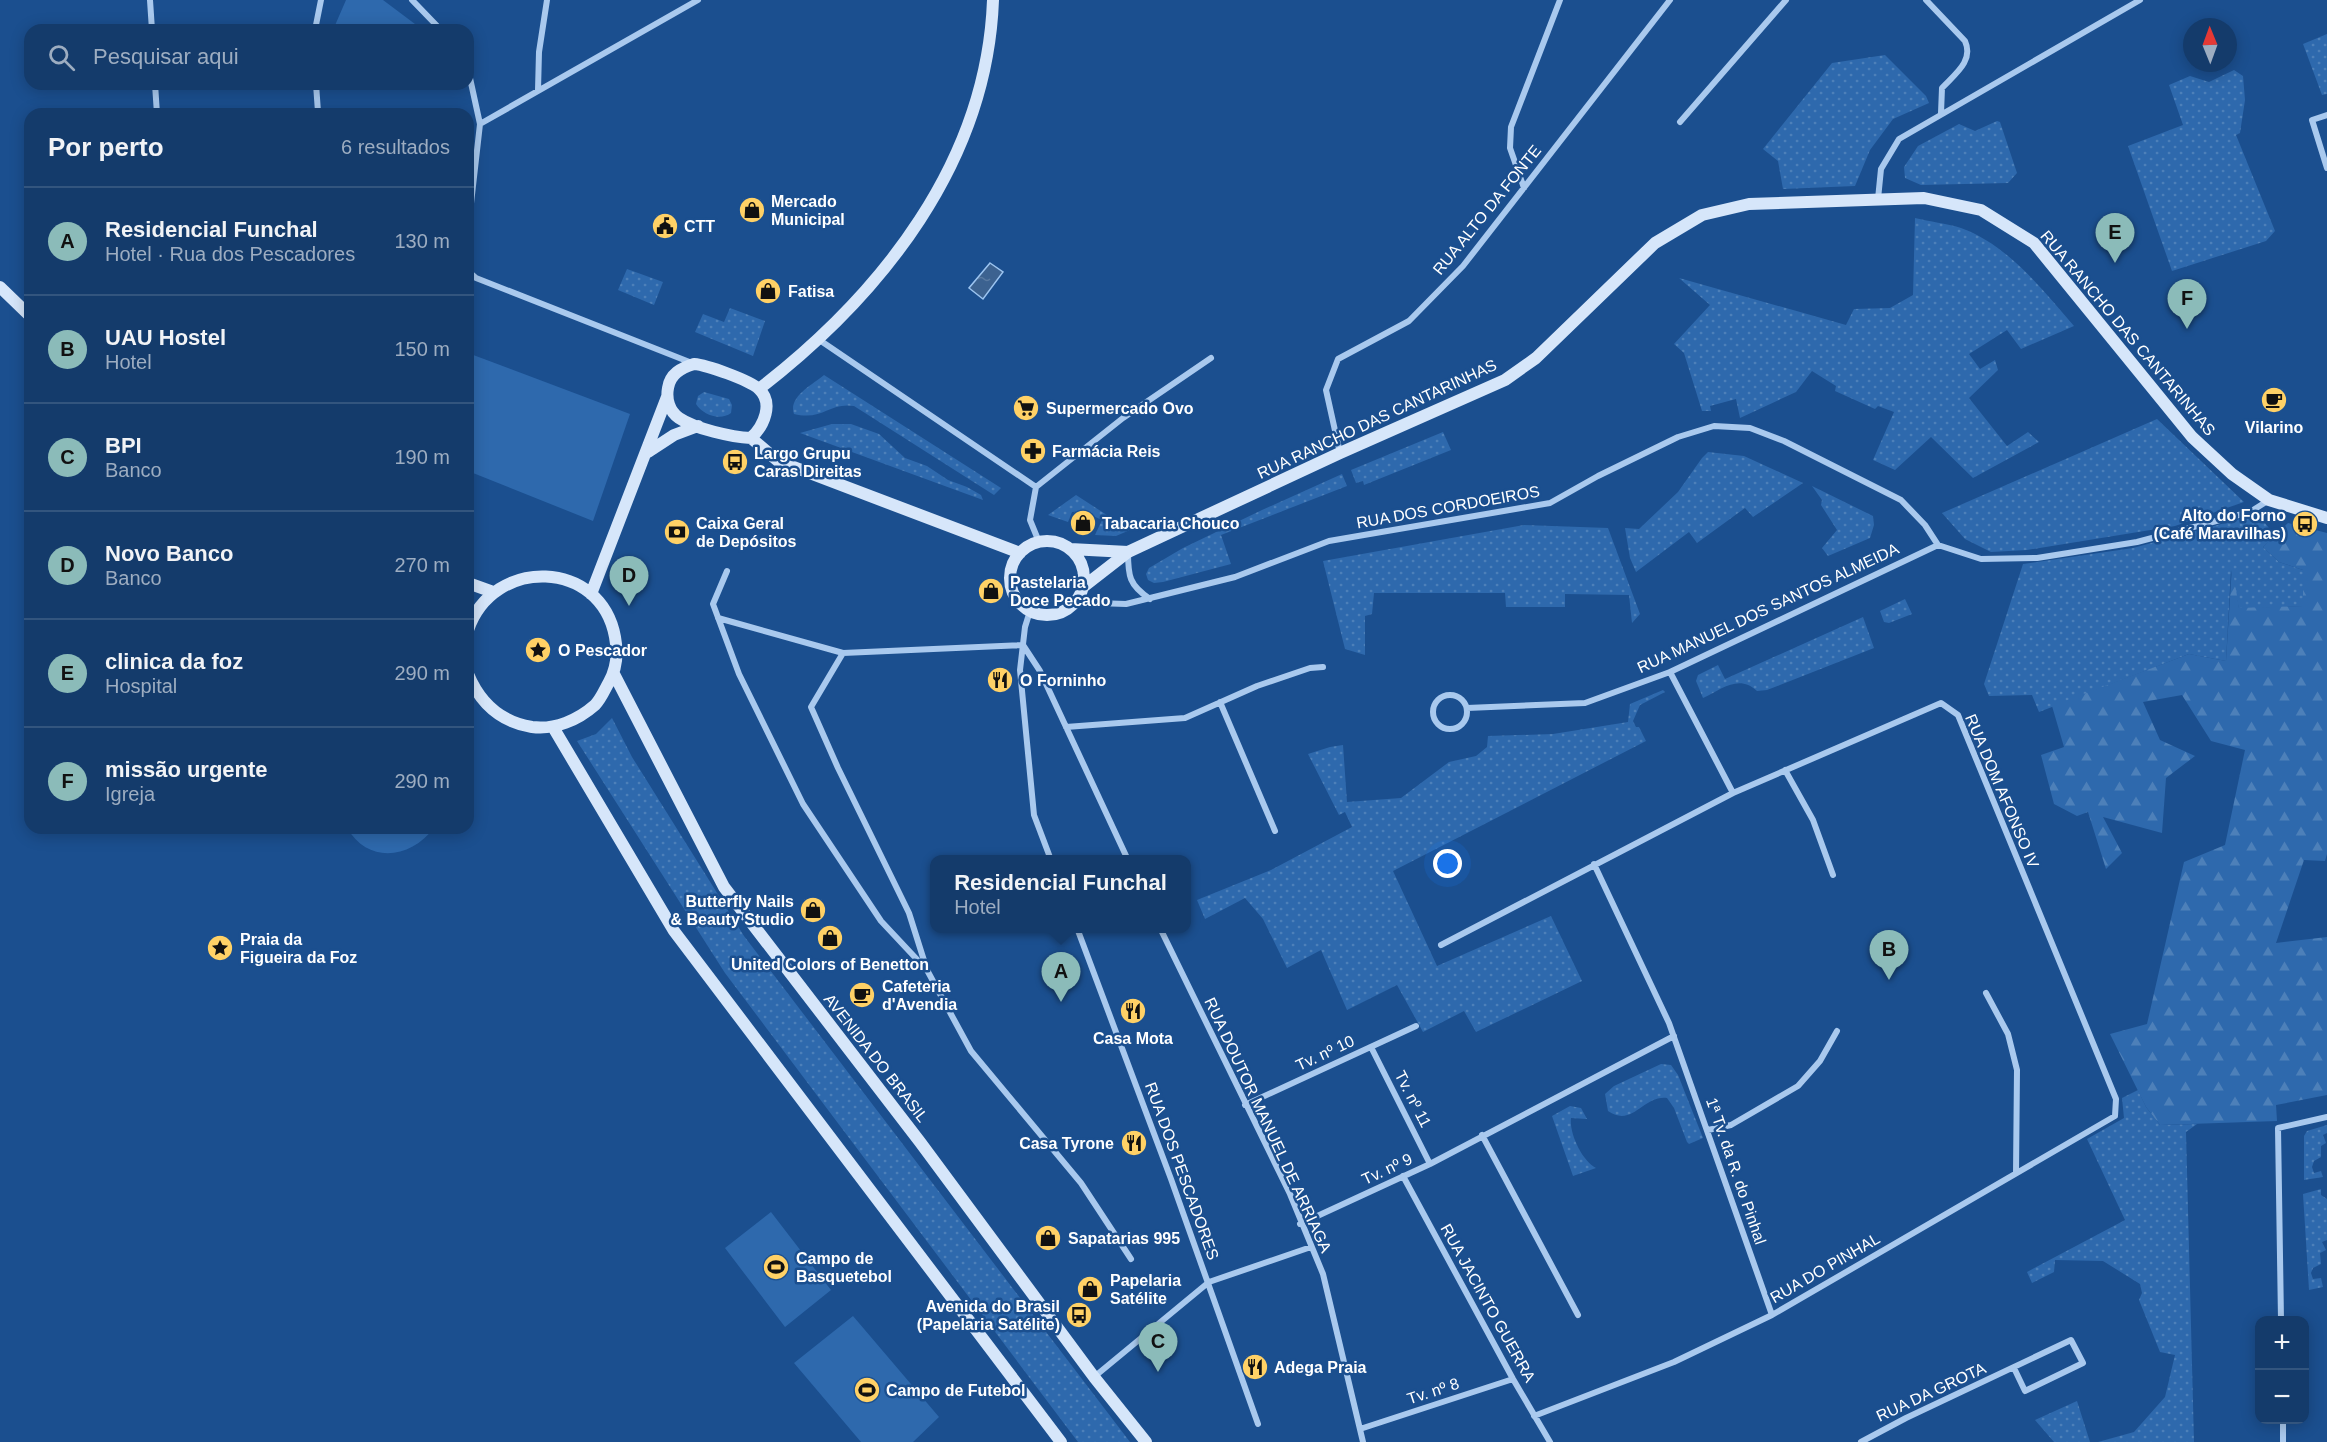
<!DOCTYPE html>
<html lang="pt">
<head>
<meta charset="utf-8">
<style>
  :root { --surface:#143b6b; --page:#214673; --text:#f1f3f6; --muted:#9dadc1; --line:#33557e; --accent:#8bbbb9 }
  body { margin:0; font-family:Helvetica,sans-serif; background:var(--page); color:var(--text) }
  .controls { position:absolute; right:18px; bottom:18px; display:grid; overflow:hidden; border-radius:12px; box-shadow:0 3px 15px #0003 }
  .controls button { width:54px; height:54px; display:grid; place-items:center; padding:0; border:0; border-bottom:2px solid var(--line); background:var(--surface); color:var(--text); font:30px sans-serif }
  .compass { position:absolute; left:2183px; top:18px; width:54px; height:54px; border-radius:50%; background:var(--surface); box-shadow:0 3px 15px #0003; rotate:359deg }
  .you { position:absolute; left:1448px; top:864px; width:21px; height:21px; margin:-15px; border:4px solid #fff; border-radius:50%; background:#1a73e8; box-shadow:0 0 0 9px #1a73e833 }
  .badge { display:grid; place-items:center; width:39px; height:39px; border-radius:50%; background:var(--accent); color:#111; font-size:20px; font-weight:700 }
  .pin { position:absolute; translate:-50% -50px; filter:drop-shadow(0 2px 3px #0008) }
  .pin::after { content:''; position:absolute; top:32px; width:21px; height:18px; background:inherit; clip-path:polygon(0 0,100% 0,50% 100%) }
  .popup { position:absolute; left:930px; top:855px; width:261px; height:78px; box-sizing:border-box; display:grid; place-content:center; border-radius:12px; background:var(--surface); filter:drop-shadow(0 2px 4px #0005); font-size:20px; white-space:nowrap; color:var(--muted) }
  .popup b { font-size:22px; color:var(--text) }
  .popup::after { content:''; position:absolute; left:50%; top:100%; margin-left:-12px; border:12px solid transparent; border-top-color:var(--surface) }
  .list { margin:0; padding:0; list-style:none }
  h2 { display:flex; justify-content:space-between; align-items:center; height:78px; margin:0; padding:0 24px; font-size:26px }
  h2 small { font-size:20px; font-weight:400; color:var(--muted) }
  .list li { display:grid; grid-template-columns:39px 1fr auto; gap:18px; align-items:center; box-sizing:border-box; height:108px; padding:0 24px; border-top:2px solid var(--line) }
  .list b { display:block; font-size:22px; white-space:nowrap }
  .list p { margin:0; font-size:20px; white-space:nowrap; color:var(--muted) }
  .list em { font-size:20px; font-style:normal; color:var(--muted) }
  .icon { flex:none; width:33px; height:33px; fill:none; stroke:currentColor; stroke-width:2; stroke-linecap:round; stroke-linejoin:round }
  .map { position:relative; flex:none; width:2327px; height:1442px; overflow:hidden }
  .search { position:absolute; background:var(--surface); box-shadow:0 3px 15px #0003; left:24px; top:24px; width:450px; height:66px; display:flex; align-items:center; gap:15px; box-sizing:border-box; padding:0 21px; border-radius:18px; color:var(--muted); font-size:22px }
  .panel { position:absolute; background:var(--surface); box-shadow:0 3px 15px #0003; left:24px; top:108px; width:450px; height:726px; border-radius:18px }
  .map>svg:first-child { display:block }
  .grass { fill:url(#grass-dots) }
  .forest { fill:url(#forest-firs) }
  .garden { fill:#2e69ad }
  .water { fill:url(#water-ripples); stroke:#9cc4f0; stroke-width:1.5 }
  .lines { fill:none; stroke-linecap:round; stroke-linejoin:round }
  .street { stroke:#a9c9ee; stroke-width:6 }
  .secondary { stroke:#d6e6fa; stroke-width:12 }
  .labels { text-anchor:middle; dominant-baseline:central; stroke-width:5; stroke-linejoin:round; paint-order:stroke }
  .poi-label { font-size:16px; font-weight:bold; fill:#fff; stroke:#1b4f8f; text-anchor:start }
  .street-label { font-size:16px; fill:#fff; stroke:#1b4f8f }
</style>
</head>
<body>
<div class="map">
<svg width="2327" height="1442" viewBox="0 0 2327 1442">
  <defs>
    <pattern id="grass-dots" width="8" height="8" patternUnits="userSpaceOnUse" patternTransform="scale(1.5)"><rect width="8" height="8" fill="#2e69ad"/><path d="M2 2h.1M6 6h.1" fill="none" stroke="#4d80b9" stroke-width="1.8" stroke-linecap="round"/></pattern>
    <pattern id="forest-firs" width="22" height="20" patternUnits="userSpaceOnUse" patternTransform="scale(1.5)"><rect width="22" height="20" fill="#2e69ad"/><path d="M5 1l3.5 6h-7zM16 11l3.5 6h-7z" fill="#4d80b9"/></pattern>
    <pattern id="water-ripples" width="26" height="14" patternUnits="userSpaceOnUse" patternTransform="scale(1.5)"><rect width="26" height="14" fill="#3c6290"/><path d="M2 4q2-2 4 0t4 0M15 11q2-2 4 0t4 0" fill="none" stroke="#597aa1"/></pattern>
  </defs>
  <rect width="100%" height="100%" fill="#1b4f8f"/>
  <path class="grass" d="M2327,34V94L2322,95L2303,44Z
    M1885,55L1926,96L1929,103L1893,119L1870,150L1855,186L1783,189L1778,161L1763,149L1832,63Z
    M2234,70L2243,76L2245,100L2240,133L2236,135L2275,231L2266,241L2172,271L2128,146L2183,125L2169,85L2190,76L2209,82Z
    M1997,121L2000,122L2017,173L2008,183L1921,185L1905,178L1904,167L1918,146L1959,124L1975,131Z
    M1915,218C1930,222 1946,223 1961,228C2008,245 2042,289 2074,326L2021,349L2007,330L1969,354L1980,369L1995,360L1998,370L1969,398L2007,446L2028,432L2039,442L1973,478L1931,437L1895,470L1873,460L1894,412L1878,406L1875,409L1835,391L1836,386L1812,371L1796,392L1740,418L1736,399L1710,406L1711,411H1702L1684,353L1674,344L1710,305L1679,278L1846,325L1854,309L1890,308L1913,295Z
    M627,269L663,282L654,305L618,290Z
    M730,308L765,321L753,356L695,332L703,314L724,322Z
    M824,375L1001,488L994,495L854,406C829,402 823,421 794,414C788,397 812,385 824,375Z
    M704,392L729,399L732,405L731,413C720,421 703,415 696,404L698,396Z
    M2157,419L2244,502L2175,526L2027,550L1991,552L1965,539L1942,513Z
    M832,424H851L879,434L905,458L927,466L948,480L967,487L981,495L983,500L800,433Z
    M1443,432L1451,450L1364,485L1363,481L1356,483L1351,470Z
    M1708,452L1744,456L1803,483L1753,517L1745,508L1697,543L1689,532L1636,572L1630,558L1625,528L1639,529L1678,492L1702,458Z
    M1342,474L1347,486L1221,535L1231,564L1163,582L1154,583L1148,580L1146,574L1149,568L1183,548L1262,510Z
    M1812,486L1873,516L1874,525L1870,538L1828,556L1822,548L1837,530L1821,505L1822,500Z
    M1076,495L1130,530L1116,536L1095,535L1102,520L1082,511L1072,512L1068,522L1048,515Z
    M2258,514L2275,536L2263,547L2279,562L2303,570V606L2239,609L2231,570L2226,661L2189,654L2039,712L2032,695L1989,696L1984,684L2023,564L2133,548Z
    M1524,525L1608,528L1640,614L1632,623L1629,595L1565,594V607H1506L1505,593H1374L1372,614L1365,616V655L1345,649L1323,561Z
    M1905,599L1912,614L1889,623L1884,622L1880,611Z
    M1863,617L1874,648L1767,690L1757,691C1739,674 1722,689 1703,698L1696,681L1698,675L1718,665L1725,679Z
    M1663,690L1665,692L1640,705L1633,721L1636,727H1639L1646,741L1393,871L1437,966L1551,916L1582,981L1476,1032L1464,1011L1423,1032L1397,985L1347,1010L1321,950L1287,968L1263,919L1245,898L1205,919L1197,900L1271,870L1352,827L1345,812L1339,815L1308,754L1330,747L1343,745L1347,802L1401,798L1449,762L1476,756L1487,747L1488,736L1553,734L1628,722L1630,704Z
    M612,718L632,757L744,936L1130,1442H1078L725,973L577,741L596,734Z
    M1661,1064L1671,1065L1678,1075L1703,1138L1689,1144L1687,1142L1674,1108L1667,1098C1643,1095 1633,1128 1608,1111L1605,1094L1614,1086Z
    M2138,1090L2146,1107L2160,1125L2197,1124L2186,1132L2194,1442H2098L2134,1432L2165,1397L2175,1355L2160,1352L2139,1300L2142,1293L2140,1284L2103,1261L2055,1260L2054,1272L2032,1283L2027,1272L2125,1220L2087,1139L2124,1118L2122,1098Z
    M1570,1106L1581,1108L1587,1119L1571,1118C1569,1133 1582,1161 1596,1168L1573,1176L1552,1116Z
    M2327,1125V1133L2323,1135L2326,1143L2321,1146V1157L2314,1161L2312,1167L2314,1173L2321,1171L2323,1177L2304,1180V1136L2307,1131Z
    M2321,1189V1195L2327,1199V1240L2322,1242L2326,1250L2320,1253L2321,1264L2313,1268L2311,1273L2313,1279L2321,1278L2323,1287L2309,1290L2303,1194Z
    M2077,1401L2090,1442H2054L2035,1420Z"/>
  <path class="forest" d="M2288,523L2327,533V854L2325,861L2304,860L2276,943L2327,937V1095L2276,1105L2277,1121L2160,1125L2146,1107L2110,1034L2147,1024L2184,862L2225,845L2245,750L2211,741L2182,695L2143,702L2160,740L2195,756L2166,778L2162,833L2103,817L2122,853L2106,869L2088,812L2077,816L2054,804L2041,755L2064,747L2052,706L2189,654L2226,661L2232,566L2239,608L2303,606V570L2279,562L2263,547Z"/>
  <path class="garden" d="M346,0H383L415,24L333,30Z
    M468,353L630,414L593,521L468,471Z
    M347,828H434C411,858 369,865 347,828Z
    M771,1212L831,1290L785,1327L725,1248Z
    M853,1316L939,1417L913,1442H861L794,1363Z"/>
  <path class="water" d="M990,263L1003,272L983,299L969,288Z"/>
  <g class="lines">
    <path class="street" d="M150,0L152,30
      M412,0L441,30
      M1926,0L1965,41C1974,61 1955,74 1942,88L1941,113
      M315,30L321,0
      M414,30L438,27
      M468,69L480,124L468,230
      M155,84L157,114
      M316,84L318,112
      M538,90L539,52L547,0
      M2327,115L2312,120L2327,168
      M1680,122L1786,0
      M480,124L698,0
      M1524,188L1510,148L1511,127L1560,0
      M1878,199L1881,169L1899,139L2140,0
      M468,271L476,278L692,363
      M818,339L1036,487
      M1340,453L1326,390L1338,359L1409,321L1463,266L1670,0
      M1039,542L1030,520L1036,487L1123,418L1211,358
      M1128,552C1128,576 1129,585 1150,599
      M727,571L713,604L739,674L803,804L881,921L925,968
      M1080,597L1096,603L1126,604L1235,577L1329,541L1550,503L1598,476L1678,437L1714,426L1750,428L1784,441L1901,500L1925,525L1938,545L1981,559L2037,558L2137,542L2250,512L2269,500
      M1030,611L1025,627L1020,670L1034,815L1051,860
      M718,618L843,653L1023,645
      M1023,645L1040,671L1128,860
      M843,653L811,707L838,768L909,913L927,970L971,1051L1081,1183L1131,1259
      M1670,672L1733,793
      M1433 712a17 17 0 1 1 34 0a17 17 0 1 1-34 0Z
      M1220,702L1275,831
      M1467,708L1585,703L1670,672L1938,545
      M1066,727L1185,718L1257,686L1310,668L1323,667
      M1785,770L1813,820L1833,875
      M1594,864L1669,1023L1772,1315
      M1077,928L1171,1179L1258,1424
      M1160,928L1290,1194L1323,1274L1363,1442
      M1441,945L1733,793L1941,703L1958,715L2116,1099L2115,1116L1772,1315L1674,1362L1534,1416
      M1986,993L2008,1034L2017,1070L2016,1173
      M1371,1047L1430,1164
      M1245,1105L1416,1026
      M1708,1130L1731,1125L1798,1086L1820,1061L1837,1031
      M1482,1135L1578,1315
      M1403,1176L1513,1379L1550,1442
      M1300,1224L1430,1164L1674,1036
      M2281,1320L2278,1128L2327,1117
      M1094,1377L1209,1282L1311,1247
      M2283,1420V1442
      M1360,1429L1513,1379
      M1861,1442L1906,1418L2071,1340L2083,1363L2025,1391L2014,1368"/>
    <path class="secondary" d="M0,287L30,316
      M694,364C707,365 749,380 759,389C774,403 764,426 751,438C732,437 695,429 679,418C669,411 666,399 668,388C670,374 681,368 694,364Z
      M759,389C882,294 987,162 993,0
      M751,438L778,461L1020,553
      M648,452L674,435L698,426
      M1010 578a37 37 0 1 1 74 0a37 37 0 1 1-74 0Z
      M1070,549L1128,552
      M468,583L493,592
      M1083,587L1128,552L1340,453L1505,380L1536,358L1655,243L1702,215L1749,204L1924,198L1981,210L2034,243L2192,437L2232,474L2269,500L2327,518
      M591,594L667,397
      M468,630C493,556 601,559 615,637C618,653 617,668 609,682C605,689 601,699 595,705C578,720 555,730 532,727C501,722 480,703 468,674
      M614,674L724,887L920,1142L1094,1377L1146,1442
      M553,727L674,931L1061,1442"/>
  </g>
  <defs>
    <g id="shop-disc" transform="scale(1.35)"><circle r="9.5" fill="#ffd166" stroke="#1b4f8f"/><path d="M-5-2.5h2.3a2.7 3.5 0 0 1 5.4 0H5L5.5 6h-11ZM-1.5-2.5h3a1.5 2.3 0 0 0-3 0Z" fill="#111"/></g>
    <g id="civic-disc" transform="scale(1.35)"><circle r="9.5" fill="#ffd166" stroke="#1b4f8f"/><path d="M-.6-6.5H3V-4.5H.6V-3L4-1V1h2V6H-6V1h2V-1L-.6-3ZM-1.2 2.5V6h2.4V2.5Z" fill="#111"/></g>
    <g id="cafe-disc" transform="scale(1.35)"><circle r="9.5" fill="#ffd166" stroke="#1b4f8f"/><path d="M-5.5-4.5H6V0H3Q3 3.5 0 3.5H-2.5Q-5.5 3.5-5.5 0ZM3-3.2v2h1.7v-2ZM-6 4.5H4V6H-6Z" fill="#111"/></g>
    <g id="supermarket-disc" transform="scale(1.35)"><circle r="9.5" fill="#ffd166" stroke="#1b4f8f"/><path d="M-6-5.5h2.5l.6 2H6L4.5 2H-2.5L-4.4-4H-6ZM-1.5 3.2a1.3 1.3 0 1 0 .1 0ZM3 3.2a1.3 1.3 0 1 0 .1 0Z" fill="#111"/></g>
    <g id="pharmacy-disc" transform="scale(1.35)"><circle r="9.5" fill="#ffd166" stroke="#1b4f8f"/><path d="M-2-6h4v4h4v4h-4v4h-4v-4h-4v-4h4Z" fill="#111"/></g>
    <g id="bus-disc" transform="scale(1.35)"><circle r="9.5" fill="#ffd166" stroke="#1b4f8f"/><path d="M-5-6H5V4H4V6H2V4H-2V6H-4V4H-5ZM-3.5-4V0h7V-4ZM-3.5 1.2v1.5H-2V1.2ZM2 1.2v1.5H3.5V1.2Z" fill="#111"/></g>
    <g id="bank-disc" transform="scale(1.35)"><circle r="9.5" fill="#ffd166" stroke="#1b4f8f"/><path d="M-6-4H6V4H-6ZM0-2.3a2.3 2.3 0 1 0 0 4.6a2.3 2.3 0 1 0 0-4.6Z" fill="#111"/></g>
    <g id="sight-disc" transform="scale(1.35)"><circle r="9.5" fill="#ffd166" stroke="#1b4f8f"/><path d="M0-6L1.8-2.2L6-1.7L2.9 1.2L3.7 5.4L0 3.3L-3.7 5.4L-2.9 1.2L-6-1.7L-1.8-2.2Z" fill="#111"/></g>
    <g id="restaurant-disc" transform="scale(1.35)"><circle r="9.5" fill="#ffd166" stroke="#1b4f8f"/><path d="M-5-6h1v4h1v-4h1v4h1v-4h1v5L-1.5 .5V6h-2V.5L-5-1ZM5-6V6H3V1.5H1.5Q1.5-4 5-6Z" fill="#111"/></g>
    <g id="stadium-disc" transform="scale(1.35)"><circle r="9.5" fill="#ffd166" stroke="#1b4f8f"/><path d="M0-5a6.5 5 0 1 0 0 10a6.5 5 0 1 0 0-10ZM-3.5-1.8h7v3.6h-7Z" fill="#111"/></g>
  </defs>
  <g fill-rule="evenodd">
    <use href="#shop-disc" x="752" y="210"/>
    <use href="#civic-disc" x="665" y="226"/>
    <use href="#shop-disc" x="768" y="291"/>
    <use href="#cafe-disc" x="2274" y="400"/>
    <use href="#supermarket-disc" x="1026" y="408"/>
    <use href="#pharmacy-disc" x="1033" y="451"/>
    <use href="#bus-disc" x="735" y="462"/>
    <use href="#shop-disc" x="1083" y="523"/>
    <use href="#bus-disc" x="2305" y="524"/>
    <use href="#bank-disc" x="677" y="532"/>
    <use href="#shop-disc" x="991" y="591"/>
    <use href="#sight-disc" x="538" y="650"/>
    <use href="#restaurant-disc" x="1000" y="680"/>
    <use href="#shop-disc" x="813" y="910"/>
    <use href="#shop-disc" x="830" y="938"/>
    <use href="#sight-disc" x="220" y="948"/>
    <use href="#cafe-disc" x="862" y="995"/>
    <use href="#restaurant-disc" x="1133" y="1011"/>
    <use href="#restaurant-disc" x="1134" y="1143"/>
    <use href="#shop-disc" x="1048" y="1238"/>
    <use href="#stadium-disc" x="776" y="1267"/>
    <use href="#shop-disc" x="1090" y="1289"/>
    <use href="#bus-disc" x="1079" y="1315"/>
    <use href="#restaurant-disc" x="1255" y="1367"/>
    <use href="#stadium-disc" x="867" y="1390"/>
  </g>
  <g class="labels">
    <g class="poi-label">
      <text x="771" y="201">Mercado<tspan x="771" dy="18">Municipal</tspan></text>
      <text x="684" y="226">CTT</text>
      <text x="788" y="291">Fatisa</text>
      <text x="1046" y="408">Supermercado Ovo</text>
      <text x="2274" y="427" text-anchor="middle">Vilarino</text>
      <text x="1052" y="451">Farmácia Reis</text>
      <text x="754" y="453">Largo Grupu<tspan x="754" dy="18">Caras Direitas</tspan></text>
      <text x="2286" y="515" text-anchor="end">Alto do Forno<tspan x="2286" dy="18">(Café Maravilhas)</tspan></text>
      <text x="696" y="523">Caixa Geral<tspan x="696" dy="18">de Depósitos</tspan></text>
      <text x="1102" y="523">Tabacaria Chouco</text>
      <text x="1010" y="582">Pastelaria<tspan x="1010" dy="18">Doce Pecado</tspan></text>
      <text x="558" y="650">O Pescador</text>
      <text x="1020" y="680">O Forninho</text>
      <text x="794" y="901" text-anchor="end">Butterfly Nails<tspan x="794" dy="18">&amp; Beauty Studio</tspan></text>
      <text x="240" y="939">Praia da<tspan x="240" dy="18">Figueira da Foz</tspan></text>
      <text x="830" y="964" text-anchor="middle">United Colors of Benetton</text>
      <text x="882" y="986">Cafeteria<tspan x="882" dy="18">d'Avendia</tspan></text>
      <text x="1133" y="1038" text-anchor="middle">Casa Mota</text>
      <text x="1114" y="1143" text-anchor="end">Casa Tyrone</text>
      <text x="1068" y="1238">Sapatarias 995</text>
      <text x="796" y="1258">Campo de<tspan x="796" dy="18">Basquetebol</tspan></text>
      <text x="1110" y="1280">Papelaria<tspan x="1110" dy="18">Satélite</tspan></text>
      <text x="1060" y="1306" text-anchor="end">Avenida do Brasil<tspan x="1060" dy="18">(Papelaria Satélite)</tspan></text>
      <text x="1274" y="1367">Adega Praia</text>
      <text x="886" y="1390">Campo de Futebol</text>
    </g>
    <g class="street-label">
      <text transform="translate(1487 210) rotate(-51)">RUA ALTO DA FONTE</text>
      <text transform="translate(2128 333) rotate(50)">RUA RANCHO DAS CANTARINHAS</text>
      <text transform="translate(1377 419) rotate(-25)">RUA RANCHO DAS CANTARINHAS</text>
      <text transform="translate(1448 507) rotate(-10)">RUA DOS CORDOEIROS</text>
      <text transform="translate(1768 608) rotate(-25)">RUA MANUEL DOS SANTOS ALMEIDA</text>
      <text transform="translate(2002 791) rotate(67)">RUA DOM AFONSO IV</text>
      <text transform="translate(1325 1053) rotate(-25)">Tv. nº 10</text>
      <text transform="translate(876 1058) rotate(52)">AVENIDA DO BRASIL</text>
      <text transform="translate(1413 1099) rotate(63)">Tv. nº 11</text>
      <text transform="translate(1268 1125) rotate(65)">RUA DOUTOR MANUEL DE ARRIAGA</text>
      <text transform="translate(1387 1169) rotate(-25)">Tv. nº 9</text>
      <text transform="translate(1182 1171) rotate(70)">RUA DOS PESCADORES</text>
      <text transform="translate(1736 1171) rotate(71)">1ª Tv. da R. do Pinhal</text>
      <text transform="translate(1825 1268) rotate(-30)">RUA DO PINHAL</text>
      <text transform="translate(1488 1303) rotate(61)">RUA JACINTO GUERRA</text>
      <text transform="translate(1433 1391) rotate(-18)">Tv. nº 8</text>
      <text transform="translate(1931 1392) rotate(-25)">RUA DA GROTA</text>
    </g>
  </g>
</svg>
<div class="controls">
<button>+</button>
<button>−</button>
</div>
<svg class="compass" viewBox="-18 -18 36 36"><path d="M0-13l5 13h-10z" fill="#e53935"/><path d="M0 13l5-13h-10z" fill="#9dadc1"/></svg>
<div class="you"></div>
<div class="pin badge" style="left:1061px;top:1002px">A</div>
<div class="popup"><b>Residencial Funchal</b>Hotel</div>
<div class="pin badge" style="left:1889px;top:980px">B</div>
<div class="pin badge" style="left:1158px;top:1372px">C</div>
<div class="pin badge" style="left:629px;top:606px">D</div>
<div class="pin badge" style="left:2115px;top:263px">E</div>
<div class="pin badge" style="left:2187px;top:329px">F</div>
<div class="search"><svg class="icon" aria-label="search" viewBox="0 0 24 24"><circle cx="10" cy="10" r="6"/><path d="M15 15l6 6"/></svg>Pesquisar aqui</div>
<section class="panel">
<h2>Por perto<small>6 resultados</small></h2>
<ul class="list">
<li><span class="badge">A</span><div><b>Residencial Funchal</b><p>Hotel · Rua dos Pescadores</p></div><em>130 m</em></li>
<li><span class="badge">B</span><div><b>UAU Hostel</b><p>Hotel</p></div><em>150 m</em></li>
<li><span class="badge">C</span><div><b>BPI</b><p>Banco</p></div><em>190 m</em></li>
<li><span class="badge">D</span><div><b>Novo Banco</b><p>Banco</p></div><em>270 m</em></li>
<li><span class="badge">E</span><div><b>clinica da foz</b><p>Hospital</p></div><em>290 m</em></li>
<li><span class="badge">F</span><div><b>missão urgente</b><p>Igreja</p></div><em>290 m</em></li>
</ul>
</section>
</div>
</body>
</html>
